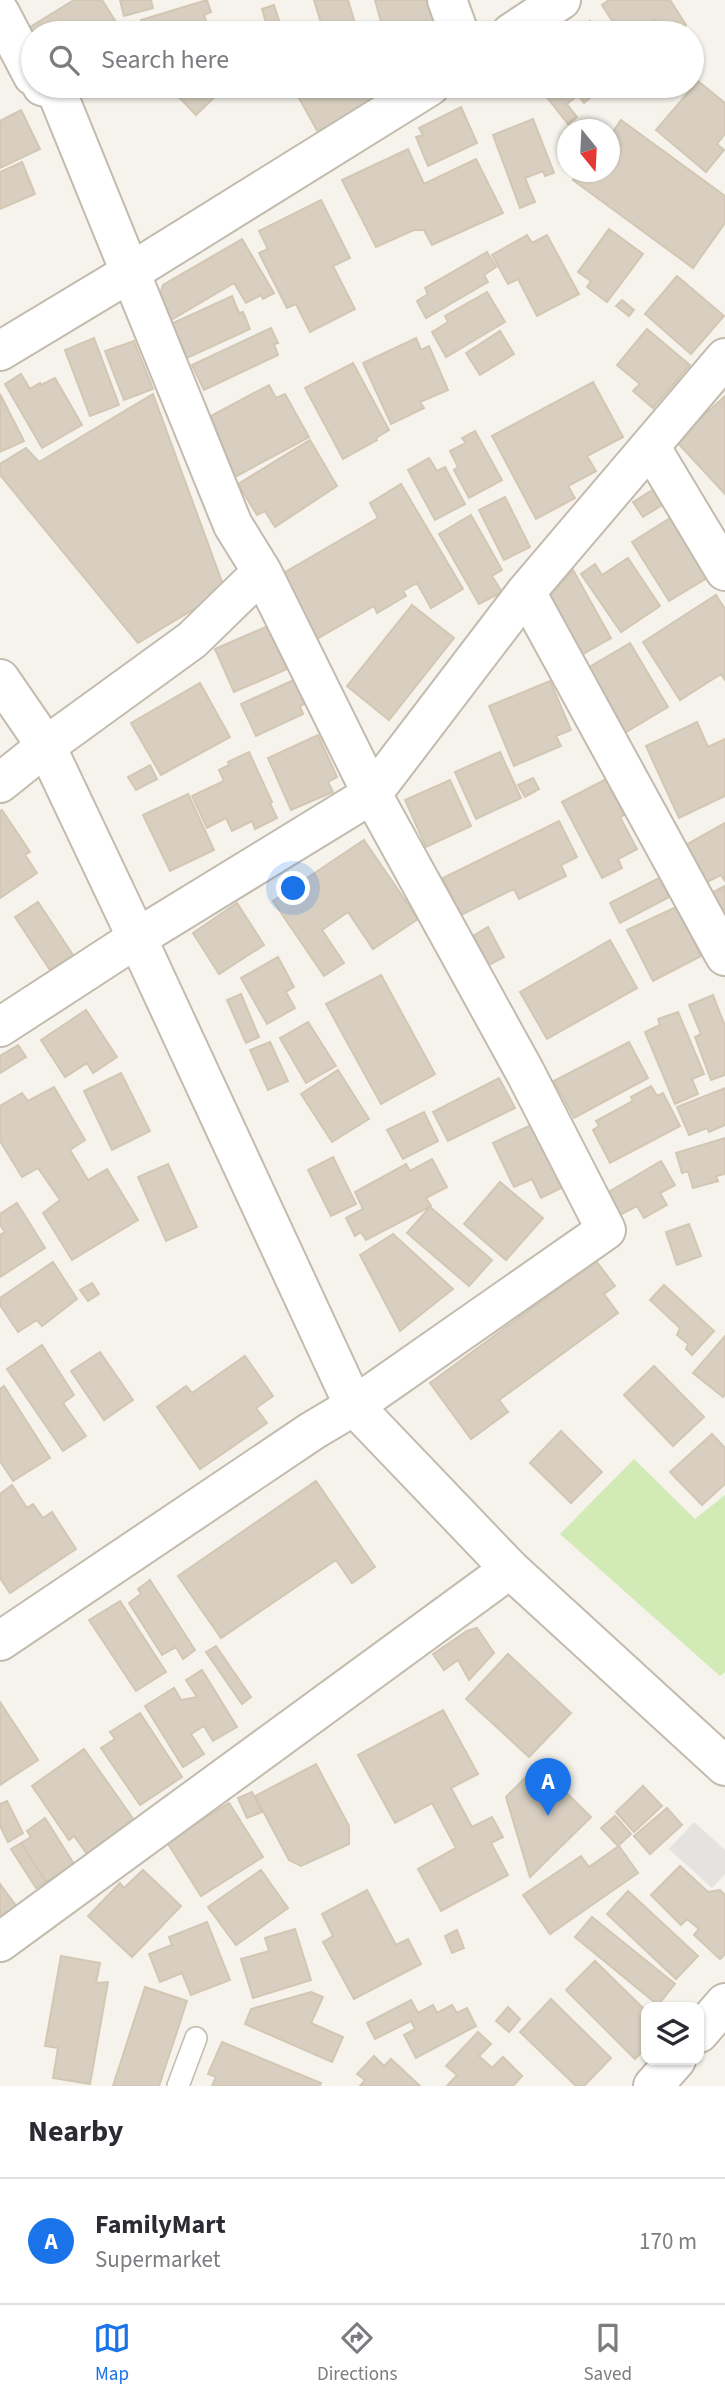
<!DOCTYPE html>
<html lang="en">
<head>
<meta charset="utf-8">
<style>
  :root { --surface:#fff; --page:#f2f2f3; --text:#2b2b33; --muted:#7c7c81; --line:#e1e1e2; --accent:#1a73e8 }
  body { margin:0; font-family:"Source Sans 3",sans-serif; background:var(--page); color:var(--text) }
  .controls { position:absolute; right:21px; bottom:21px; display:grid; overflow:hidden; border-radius:14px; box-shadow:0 2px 5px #0004 }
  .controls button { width:63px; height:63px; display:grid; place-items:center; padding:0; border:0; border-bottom:2px solid var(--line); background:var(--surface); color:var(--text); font:35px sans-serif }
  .compass { position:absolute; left:557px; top:119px; width:63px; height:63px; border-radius:50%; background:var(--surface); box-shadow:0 2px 5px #0004; rotate:162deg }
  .you { position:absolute; left:294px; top:889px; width:24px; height:24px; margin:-18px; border:5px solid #fff; border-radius:50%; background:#1a73e8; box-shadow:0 0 0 10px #1a73e833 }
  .badge { display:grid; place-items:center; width:46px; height:46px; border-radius:50%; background:var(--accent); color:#fff; font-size:23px; font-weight:700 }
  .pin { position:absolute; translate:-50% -58px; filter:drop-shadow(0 2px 4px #0008) }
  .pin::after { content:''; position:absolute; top:37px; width:24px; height:21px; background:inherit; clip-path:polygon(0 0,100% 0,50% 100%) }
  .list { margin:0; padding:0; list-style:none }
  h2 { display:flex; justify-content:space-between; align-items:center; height:91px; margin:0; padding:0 28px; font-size:30px }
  h2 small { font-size:23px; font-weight:400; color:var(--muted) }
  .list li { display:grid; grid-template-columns:46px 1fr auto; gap:21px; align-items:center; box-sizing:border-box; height:126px; padding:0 28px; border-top:2px solid var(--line) }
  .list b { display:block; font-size:26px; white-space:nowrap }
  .list p { margin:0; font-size:23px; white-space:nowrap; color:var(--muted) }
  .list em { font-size:23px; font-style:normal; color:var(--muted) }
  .icon { flex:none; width:38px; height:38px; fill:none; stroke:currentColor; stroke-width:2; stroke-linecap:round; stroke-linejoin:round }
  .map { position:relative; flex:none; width:725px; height:2086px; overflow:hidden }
  .search { position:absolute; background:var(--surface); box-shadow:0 2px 5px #0004; left:21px; right:21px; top:21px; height:77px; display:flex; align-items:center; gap:18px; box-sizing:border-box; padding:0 24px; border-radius:38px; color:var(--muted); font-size:26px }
  .sheet { height:217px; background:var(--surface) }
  nav { display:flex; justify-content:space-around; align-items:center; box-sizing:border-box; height:98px; border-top:2px solid var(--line); background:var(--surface); font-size:19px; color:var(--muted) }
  nav a { display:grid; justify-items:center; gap:4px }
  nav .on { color:var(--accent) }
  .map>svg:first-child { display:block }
  .green { fill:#d2eab5 }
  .parking { fill:#e5e3e0 }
  .building { fill:#d8cfc1; stroke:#d3c7b4; stroke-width:2 }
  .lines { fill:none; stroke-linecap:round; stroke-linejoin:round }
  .service-casing { stroke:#c2bbae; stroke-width:24 }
  .minor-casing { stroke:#c2bbae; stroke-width:42 }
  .tertiary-casing { stroke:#c2bbae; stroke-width:42 }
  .service { stroke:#fff; stroke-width:21 }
  .minor { stroke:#fff; stroke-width:38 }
  .tertiary { stroke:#fff; stroke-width:38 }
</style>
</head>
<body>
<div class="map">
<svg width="725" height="2086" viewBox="0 0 725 2086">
  <rect width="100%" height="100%" fill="#f6f3ec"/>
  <path class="green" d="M634,1459L695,1519L725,1495V1672L720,1676L560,1534Z"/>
  <path class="parking" d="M694,1822L725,1850V1874L712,1888L669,1849Z"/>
  <path class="building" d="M74,0H102L123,33H34L30,27Z
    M120,0H151L153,8L124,16Z
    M207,0L211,12L204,15L210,33H126L125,30L142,25L141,20Z
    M314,0H348L358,33H324Z
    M375,0H429L438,33H384Z
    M609,0H670L686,25L674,33H664L656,20L640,31L641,33H620L602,5Z
    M274,5L283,33H269L262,9Z
    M590,21L600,33H575Z
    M698,81L725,103V134L717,144L724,150L706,172L656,130Z
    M178,86H226L196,115L173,91Z
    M304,86H376L382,94L318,132L295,91Z
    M538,86H593L586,92L591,97L584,103L578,95L567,104L577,117L568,124Z
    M461,107L477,143L428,166L416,137L423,135L419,128Z
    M21,110L40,149L0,168V121Z
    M533,119L554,173L545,176L543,171L525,178L535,202L520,208L493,135Z
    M621,120L725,196V223L693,268L573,180L580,172H610V160L620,146L610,138V136Z
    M408,149L424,184L476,159L503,213L432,245L424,230H414L376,247L342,180Z
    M22,162L35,194L0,209V172Z
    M321,200L350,258L333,266L355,309L310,332L296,304L287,308L259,253L268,249L259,231Z
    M609,229L643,254L607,302L587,287L591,281L578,272Z
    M527,235L532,243L547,235L579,294L537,316L518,279L508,284L492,255Z
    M242,239L274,293L263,299L261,295L246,303L234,283L166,323L158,301L163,285Z
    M487,252L496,267L484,275L488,282L426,318L417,301L428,294L425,288Z
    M677,276L724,316L691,354L645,314Z
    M487,292L505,322L446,357L432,332L448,322L445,316Z
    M232,296L239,313L243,312L250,329L187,358L171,324Z
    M622,300L634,310L629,316L616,306Z
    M271,328L278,343L274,344L278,355L204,390L192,365Z
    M647,329L690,365L653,408L633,391L640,384L617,365Z
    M500,331L514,354L480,375L466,353Z
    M94,338L119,405L90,416L65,350Z
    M416,338L421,350L429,346L448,390L420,402L424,408L391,424L363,363Z
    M134,341L153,389L124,400L105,351Z
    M353,363L389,430L376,438L377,440L343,459L305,388Z
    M21,374L30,389L40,383L41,385L55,378L82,425L42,448L5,384Z
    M593,382L623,437L587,456L596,471L568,486L575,498L536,519L492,436Z
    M269,385L276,398L285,394L309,437L235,477L211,416Z
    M0,394L24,441L0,452Z
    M153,394L225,590L138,643L0,475V464L26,448L39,462Z
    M725,396V494L676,441Z
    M475,431L502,480L469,498L454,470L458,467L450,451L466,443L462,438Z
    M310,440L337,486L275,527L265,511L257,515L238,484Z
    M429,458L437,471L445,467L465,504L435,520L408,470Z
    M401,484L463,589L431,608L417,583L403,591L406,596L377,613L374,606L317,639L280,575L378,518L370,503Z
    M657,487L667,502L643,517L633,502Z
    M505,497L530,547L504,560L479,510Z
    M471,515L502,570L492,576L502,592L479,604L439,534Z
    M672,517L709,577L669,601L632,542Z
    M628,558L660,606L621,632L581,574L595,564L602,575Z
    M573,570L611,638L574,659L546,600Z
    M716,595L725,609V680L721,674L680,700L643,642Z
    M412,605L454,638L389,720L347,686Z
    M268,626L287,669L234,692L215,649Z
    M630,643L668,707L623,734L584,670Z
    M300,677L311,700L300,706L303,714L256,736L241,704Z
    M550,681L571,730L556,736L561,746L514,766L489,706Z
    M200,683L230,737L161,775L131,723Z
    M697,722L708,747L725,739V796L679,818L646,746Z
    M318,735L337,777L328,782L333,792L291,810L268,758Z
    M249,752L272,802L270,803L277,818L255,829L252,821L232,831L226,818L207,828L192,796L224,781L219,770L229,765L228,762Z
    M500,752L521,798L476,819L455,772Z
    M150,765L157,779L136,790L128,777Z
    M533,778L539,789L525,797L518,785Z
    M606,779L624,815L620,817L637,849L618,859L622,868L602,878L562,802Z
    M450,780L471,826L426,847L405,800Z
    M188,794L214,850L170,871L143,815Z
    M2,810L30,852L25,855L37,873L0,898V811Z
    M559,821L577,857L561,865L566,876L519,899L514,889L461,915L443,878Z
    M725,823V881L721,875L707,882L686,845Z
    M364,840L418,919L373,949L348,912L322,930L344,963L324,976L273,901Z
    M659,878L669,897L620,923L610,903Z
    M725,886V929L706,896Z
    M38,902L73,955L50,970L15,917Z
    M237,903L264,945L219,974L193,933Z
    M676,907L701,956L653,981L627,930Z
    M488,927L504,957L489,965L473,936Z
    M610,940L637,988L547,1039L520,992Z
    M278,957L294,987L286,992L295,1008L267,1024L241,978Z
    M381,975L435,1074L381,1104L326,1004Z
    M241,994L259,1037L246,1043L227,1000Z
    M713,995L725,1026V1075L711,1080L695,1037L701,1034L689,1005Z
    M86,1010L117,1057L93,1073L87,1063L65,1077L41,1040Z
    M678,1012L704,1074L692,1079L698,1094L675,1104L645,1032L660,1025L658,1019Z
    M308,1022L336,1066L306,1083L280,1038Z
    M270,1042L288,1081L268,1090L250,1050Z
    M629,1042L648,1078L574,1118L554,1081Z
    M18,1045L26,1057L0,1073V1056Z
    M338,1070L369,1119L332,1142L301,1094Z
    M121,1073L150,1131L112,1150L84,1091Z
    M499,1078L515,1108L448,1141L433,1112Z
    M651,1086L657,1096L663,1093L680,1126L610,1163L593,1130L599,1126L596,1121L633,1101L631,1097Z
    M54,1087L85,1140L70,1150L88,1180L107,1169L138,1220L72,1260L43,1213L60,1200L38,1168L22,1177L0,1141V1106L22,1093L28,1101Z
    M725,1088V1125L709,1132L707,1128L689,1135L677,1107Z
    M424,1112L438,1141L403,1159L387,1130Z
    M533,1124L563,1187L541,1198L532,1179L514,1187L493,1143Z
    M725,1138V1174L716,1176L718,1181L693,1188L688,1171L682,1173L676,1153Z
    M333,1157L356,1204L331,1216L308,1170Z
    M432,1159L447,1187L426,1198L431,1206L366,1240L361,1232L355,1236L346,1218L363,1209L355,1192L406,1164L410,1171Z
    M661,1161L675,1185L660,1193L667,1205L644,1218L637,1206L618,1216L605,1194Z
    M168,1164L197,1227L166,1241L138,1177Z
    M500,1182L543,1218L506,1260L464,1224Z
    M17,1203L45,1248L0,1277V1235L5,1232L0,1225V1214Z
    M430,1207L492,1260L469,1286L407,1233Z
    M689,1224L701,1256L677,1265L666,1232Z
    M393,1234L453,1289L400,1331L360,1255Z
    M596,1261L615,1286L604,1294L618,1313L499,1400L508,1412L471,1439L430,1383Z
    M53,1262L77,1299L42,1326L37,1320L18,1332L0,1305V1298Z
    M92,1283L99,1294L88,1301L80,1290Z
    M664,1285L714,1331L692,1355L686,1349L688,1344L677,1335L680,1328L650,1300Z
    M725,1336V1394L723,1397L693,1373Z
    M42,1345L74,1395L63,1403L86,1436L63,1451L7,1369Z
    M100,1352L133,1400L104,1420L71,1371Z
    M245,1356L273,1396L256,1408L267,1423L200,1469L157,1407L186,1386L192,1393Z
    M654,1366L704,1417L673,1446L624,1395Z
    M4,1386L50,1458L13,1481L0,1461V1389Z
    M561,1431L602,1472L571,1503L530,1463Z
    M712,1434L725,1448V1484L702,1505L670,1472Z
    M316,1481L375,1567L352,1583L336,1560L221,1638L178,1576Z
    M12,1485L27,1508L33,1504L43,1518L52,1512L76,1549L10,1593L0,1578V1494Z
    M150,1580L195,1650L183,1659L176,1647L162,1655L129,1603L141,1594L138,1589Z
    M120,1601L166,1672L136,1691L89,1620Z
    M477,1628L494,1653L469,1680L458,1660L444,1670L433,1654L467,1631Z
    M216,1646L251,1697L242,1704L206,1652Z
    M508,1654L571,1713L529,1757L466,1699Z
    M202,1670L237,1727L213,1741L204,1726L191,1734L204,1754L183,1767L145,1706L174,1688L181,1700L197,1697L186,1680Z
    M0,1702L38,1760L0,1785Z
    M443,1710L478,1774L451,1788L472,1827L492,1817L503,1837L491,1843L508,1875L441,1911L418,1869L456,1848L432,1803L395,1823L358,1755Z
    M140,1713L182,1777L140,1805L101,1748L115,1739L110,1732Z
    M84,1749L134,1820L87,1854L74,1836L69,1840L32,1786Z
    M316,1764L349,1826V1844L301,1866L289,1860L255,1796Z
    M538,1765L591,1817L530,1877L506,1797Z
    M643,1786L662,1806L634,1832L616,1812Z
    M252,1792L262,1812L247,1818L238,1798Z
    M7,1801L23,1833L8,1842L0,1826V1804Z
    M229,1803L263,1857L201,1896L167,1842Z
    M667,1808L682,1825L650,1854L634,1836Z
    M615,1816L631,1834L618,1846L601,1828Z
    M45,1818L74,1864L46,1882L21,1843L31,1837L27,1831Z
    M21,1843L46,1882L36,1888L11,1849Z
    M619,1846L638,1873L550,1934L523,1895L581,1856L589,1867Z
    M680,1866L708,1892L720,1890L725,1895V1954L720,1959L694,1935L699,1929L687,1919L681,1925L651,1895Z
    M143,1870L181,1906L132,1957L88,1916L120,1883L124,1888Z
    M261,1870L288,1908L236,1945L208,1907Z
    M0,1884L17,1907L0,1919Z
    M367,1890L396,1945L408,1939L421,1964L354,1999L323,1942L333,1936L322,1914Z
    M628,1891L698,1956L676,1979L607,1914Z
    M592,1917L675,1984L658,2005L575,1937Z
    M207,1922L230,1980L191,1995L182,1973L160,1982L149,1954L172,1945L169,1937Z
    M295,1929L311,1980L253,1998L241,1959L269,1951L265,1938Z
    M457,1930L464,1948L452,1953L445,1936Z
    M61,1956L100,1963L96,1983L108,1982L90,2084L53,2078L58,2048L45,2046Z
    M595,1961L646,2011V2048L635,2059L566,1990Z
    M145,1987L187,2001L159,2086H113Z
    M311,1992L323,1997L311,2023L343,2037L332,2062L245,2024L251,2009Z
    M551,1999L611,2058L584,2086H576L520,2032Z
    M411,2000L418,2013L433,2005L437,2013L452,2005L457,2013L467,2008L476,2026L416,2058L404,2035L415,2029L411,2021L375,2039L367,2023Z
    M508,2007L520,2019L509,2032L496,2021Z
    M478,2032L491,2044L479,2056L492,2068L503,2057L522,2076L513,2086H447L457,2075L446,2066Z
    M222,2042L321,2083L320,2086H212L216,2077L208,2074Z
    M374,2056L384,2066L391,2059L420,2086H360L365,2080L357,2074Z"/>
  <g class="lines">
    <g class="service-casing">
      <path id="service" d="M178,2086L196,2038"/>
    </g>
    <g class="minor-casing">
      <path id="minor" d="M447,0L459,33
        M0,13L33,76
        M650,446L725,571
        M526,592L725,956
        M0,783L46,746L192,640L262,572
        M0,1027L137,938L372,794L526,592L725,358
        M0,1641L312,1431L354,1406L606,1230L525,1072L372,794L262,572L233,525L56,90L42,86
        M0,1942L510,1569"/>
    </g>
    <g class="tertiary-casing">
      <path id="tertiary" d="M511,33L561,0
        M0,351L131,272L430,86
        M0,679L46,746L137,938L354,1406L510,1569L725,1766
        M699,2033L725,2003
        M653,2086L676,2060"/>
    </g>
    <use href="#service" class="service"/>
    <use href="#minor" class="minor"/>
    <use href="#tertiary" class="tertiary"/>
  </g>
</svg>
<div class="controls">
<button><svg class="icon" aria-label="layers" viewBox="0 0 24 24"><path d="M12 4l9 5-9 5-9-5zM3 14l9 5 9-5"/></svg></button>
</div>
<svg class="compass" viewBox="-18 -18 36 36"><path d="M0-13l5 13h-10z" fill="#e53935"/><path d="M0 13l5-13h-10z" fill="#7c7c81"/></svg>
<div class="you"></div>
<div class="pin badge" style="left:548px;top:1816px">A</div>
<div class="search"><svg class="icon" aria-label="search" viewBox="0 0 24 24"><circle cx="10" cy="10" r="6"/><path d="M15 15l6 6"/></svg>Search here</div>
</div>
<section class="sheet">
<h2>Nearby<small></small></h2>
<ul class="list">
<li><span class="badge">A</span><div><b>FamilyMart</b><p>Supermarket</p></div><em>170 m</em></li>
</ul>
</section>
<nav>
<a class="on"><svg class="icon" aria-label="map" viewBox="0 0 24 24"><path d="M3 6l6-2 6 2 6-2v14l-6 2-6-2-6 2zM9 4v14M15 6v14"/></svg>Map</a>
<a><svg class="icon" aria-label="directions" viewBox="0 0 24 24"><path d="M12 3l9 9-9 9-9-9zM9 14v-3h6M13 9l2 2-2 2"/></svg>Directions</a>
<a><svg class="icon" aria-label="saved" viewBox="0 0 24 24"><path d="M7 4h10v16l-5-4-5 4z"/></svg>Saved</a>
</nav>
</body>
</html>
